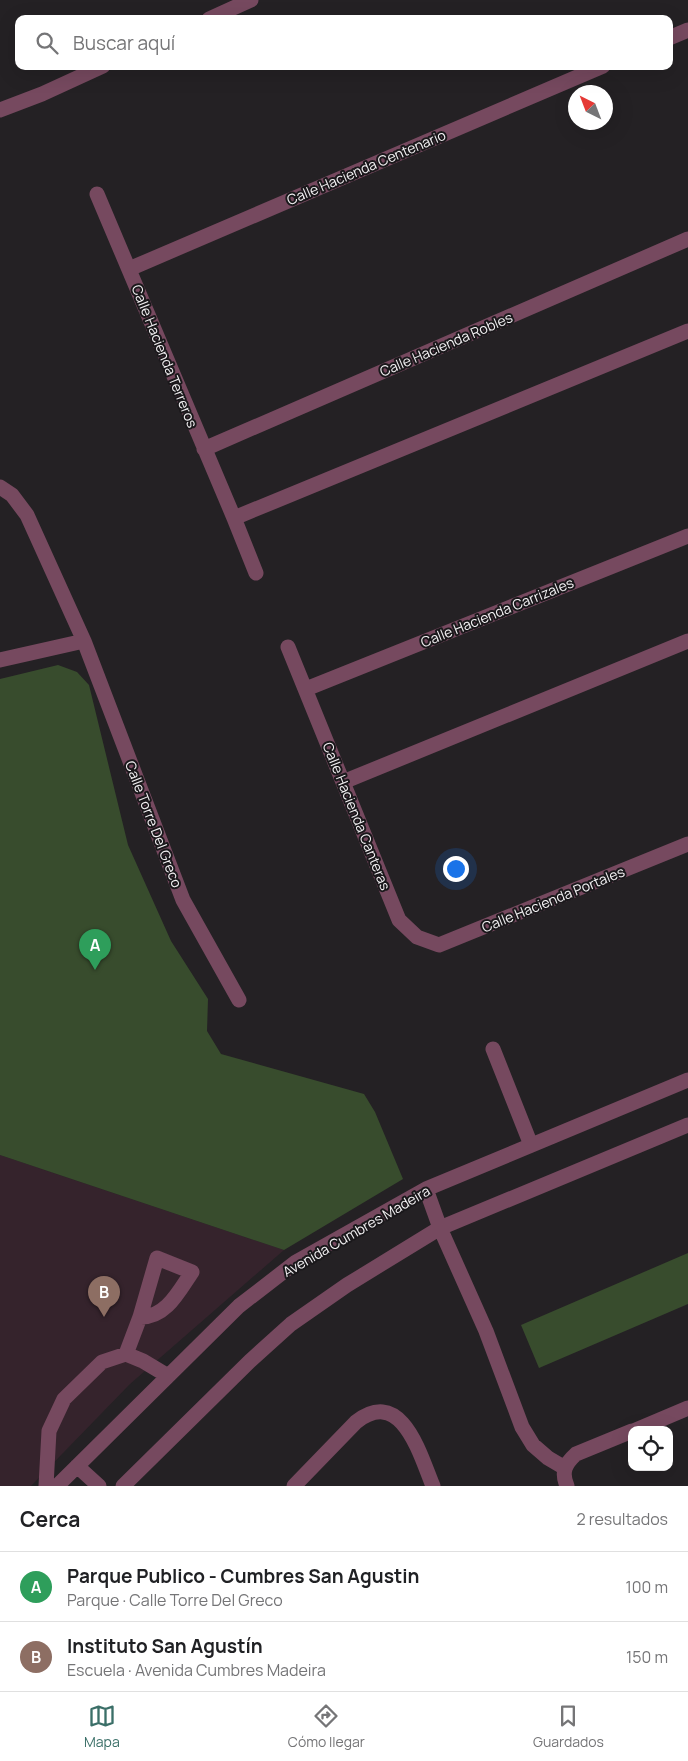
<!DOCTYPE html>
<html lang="es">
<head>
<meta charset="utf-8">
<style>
  :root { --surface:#fff; --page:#f6f6f6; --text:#202124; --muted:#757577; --line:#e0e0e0; --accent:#3b6f68 }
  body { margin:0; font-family:Manrope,sans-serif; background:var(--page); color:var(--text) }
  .controls { position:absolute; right:15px; bottom:15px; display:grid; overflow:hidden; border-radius:10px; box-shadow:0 5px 20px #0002 }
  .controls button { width:45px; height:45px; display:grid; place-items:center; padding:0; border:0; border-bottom:1px solid var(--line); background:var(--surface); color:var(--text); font:25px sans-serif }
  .compass { position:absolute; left:568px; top:85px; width:45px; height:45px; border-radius:50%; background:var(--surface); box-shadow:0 5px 20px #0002; rotate:318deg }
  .you { position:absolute; left:455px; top:868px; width:18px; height:18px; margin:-12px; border:4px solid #fff; border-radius:50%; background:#1a73e8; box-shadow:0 0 0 8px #1a73e833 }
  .badge { display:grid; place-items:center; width:32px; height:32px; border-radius:50%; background:var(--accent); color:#fff; font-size:16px; font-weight:700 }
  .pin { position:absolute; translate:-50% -41px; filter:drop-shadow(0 1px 2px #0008) }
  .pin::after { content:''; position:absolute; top:26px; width:18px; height:15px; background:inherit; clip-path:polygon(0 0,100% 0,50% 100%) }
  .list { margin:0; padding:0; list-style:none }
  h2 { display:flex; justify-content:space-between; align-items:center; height:65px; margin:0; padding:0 20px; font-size:21px }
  h2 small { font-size:16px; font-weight:400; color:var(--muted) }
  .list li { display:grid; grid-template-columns:32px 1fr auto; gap:15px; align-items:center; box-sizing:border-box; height:70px; padding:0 20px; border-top:1px solid var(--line) }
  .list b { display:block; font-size:19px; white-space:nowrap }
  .list p { margin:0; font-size:16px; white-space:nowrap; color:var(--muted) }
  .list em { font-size:16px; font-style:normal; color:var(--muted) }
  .icon { flex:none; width:28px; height:28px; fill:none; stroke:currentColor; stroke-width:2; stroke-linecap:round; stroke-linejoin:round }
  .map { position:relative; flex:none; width:688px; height:1486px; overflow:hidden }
  .search { position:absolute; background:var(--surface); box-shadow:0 5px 20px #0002; left:15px; right:15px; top:15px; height:55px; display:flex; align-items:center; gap:12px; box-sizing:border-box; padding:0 18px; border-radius:10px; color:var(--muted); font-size:19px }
  .sheet { height:205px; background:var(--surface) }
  nav { display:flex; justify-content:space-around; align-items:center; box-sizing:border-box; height:70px; border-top:1px solid var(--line); background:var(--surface); font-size:14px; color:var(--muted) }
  nav a { display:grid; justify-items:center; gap:2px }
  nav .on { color:var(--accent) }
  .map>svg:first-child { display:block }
  .education { fill:#35232c }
  .green { fill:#384c2d }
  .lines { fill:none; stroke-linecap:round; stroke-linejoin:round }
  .minor { stroke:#76495f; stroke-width:15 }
  .labels { text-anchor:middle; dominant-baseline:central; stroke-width:4; stroke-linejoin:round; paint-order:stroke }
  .street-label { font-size:14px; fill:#f4f2f4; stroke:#1a181b }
</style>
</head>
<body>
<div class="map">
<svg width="688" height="1486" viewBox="0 0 688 1486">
  <rect width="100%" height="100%" fill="#242124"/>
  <path class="education" d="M0,1155L284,1250L130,1384L31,1486H0Z"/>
  <path class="green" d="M58,665L77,672L89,685L128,845L171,941L208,999L207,1031L221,1054L364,1094L375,1112L403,1179L284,1250L0,1155V679Z
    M688,1253V1304L539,1368L521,1325Z"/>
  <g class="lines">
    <path class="minor" d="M209,19L251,0
      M669,38L688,30
      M0,110L42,94L103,66
      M97,194L234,518L256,573
      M129,269L603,66
      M204,449L688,239
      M0,487L12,495L27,515L84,641L183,900L239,1000
      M234,518L688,331
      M288,647L399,920L417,937L439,945L688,844
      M0,660L84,641
      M306,689L688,536
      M343,782L688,641
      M493,1049L531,1145
      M426,1189L440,1228L486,1331L522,1427L533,1445L548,1458L565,1468
      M126,1354L140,1317L157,1258L192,1272C179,1291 166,1318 140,1317
      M636,1430L688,1408
      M77,1466L99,1486
      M46,1486L49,1431L64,1399L102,1362L126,1354L143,1361L168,1376
      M57,1486L239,1306L296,1262L426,1189L688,1080
      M123,1486L250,1361L291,1324L347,1285L440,1228L688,1125
      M294,1486L356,1422C402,1386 420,1455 433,1486
      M567,1486C561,1472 565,1464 576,1454L632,1431"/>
  </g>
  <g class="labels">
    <g class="street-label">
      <text transform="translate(366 167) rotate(-23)">Calle Hacienda Centenario</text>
      <text transform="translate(446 344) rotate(-23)">Calle Hacienda Robles</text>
      <text transform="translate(165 356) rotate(68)">Calle Hacienda Terreros</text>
      <text transform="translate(497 612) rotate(-22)">Calle Hacienda Carrizales</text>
      <text transform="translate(357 816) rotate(68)">Calle Hacienda Canteras</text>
      <text transform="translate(154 824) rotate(69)">Calle Torre Del Greco</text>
      <text transform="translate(553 899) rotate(-22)">Calle Hacienda Portales</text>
      <text transform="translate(356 1231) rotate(-30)">Avenida Cumbres Madeira</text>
    </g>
  </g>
</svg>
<div class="controls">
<button><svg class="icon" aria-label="locate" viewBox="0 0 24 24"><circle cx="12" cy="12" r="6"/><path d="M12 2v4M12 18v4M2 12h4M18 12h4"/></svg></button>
</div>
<svg class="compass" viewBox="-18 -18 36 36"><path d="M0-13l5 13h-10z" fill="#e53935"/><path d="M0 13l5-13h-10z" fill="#757577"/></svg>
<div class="you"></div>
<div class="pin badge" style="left:95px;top:970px;background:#2e9e5b">A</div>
<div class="pin badge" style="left:104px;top:1317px;background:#8d6e63">B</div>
<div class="search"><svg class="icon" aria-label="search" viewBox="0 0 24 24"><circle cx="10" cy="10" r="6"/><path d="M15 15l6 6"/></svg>Buscar aquí</div>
</div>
<section class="sheet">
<h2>Cerca<small>2 resultados</small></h2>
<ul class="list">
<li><span class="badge" style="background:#2e9e5b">A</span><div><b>Parque Publico - Cumbres San Agustin</b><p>Parque · Calle Torre Del Greco</p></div><em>100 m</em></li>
<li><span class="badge" style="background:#8d6e63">B</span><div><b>Instituto San Agustín</b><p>Escuela · Avenida Cumbres Madeira</p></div><em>150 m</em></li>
</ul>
</section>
<nav>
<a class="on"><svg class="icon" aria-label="map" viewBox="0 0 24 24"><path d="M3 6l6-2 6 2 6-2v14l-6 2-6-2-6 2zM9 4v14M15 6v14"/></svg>Mapa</a>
<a><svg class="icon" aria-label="directions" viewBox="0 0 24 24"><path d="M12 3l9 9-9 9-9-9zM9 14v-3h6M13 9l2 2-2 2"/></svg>Cómo llegar</a>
<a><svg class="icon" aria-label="saved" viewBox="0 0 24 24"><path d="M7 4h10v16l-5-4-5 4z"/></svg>Guardados</a>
</nav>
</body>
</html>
